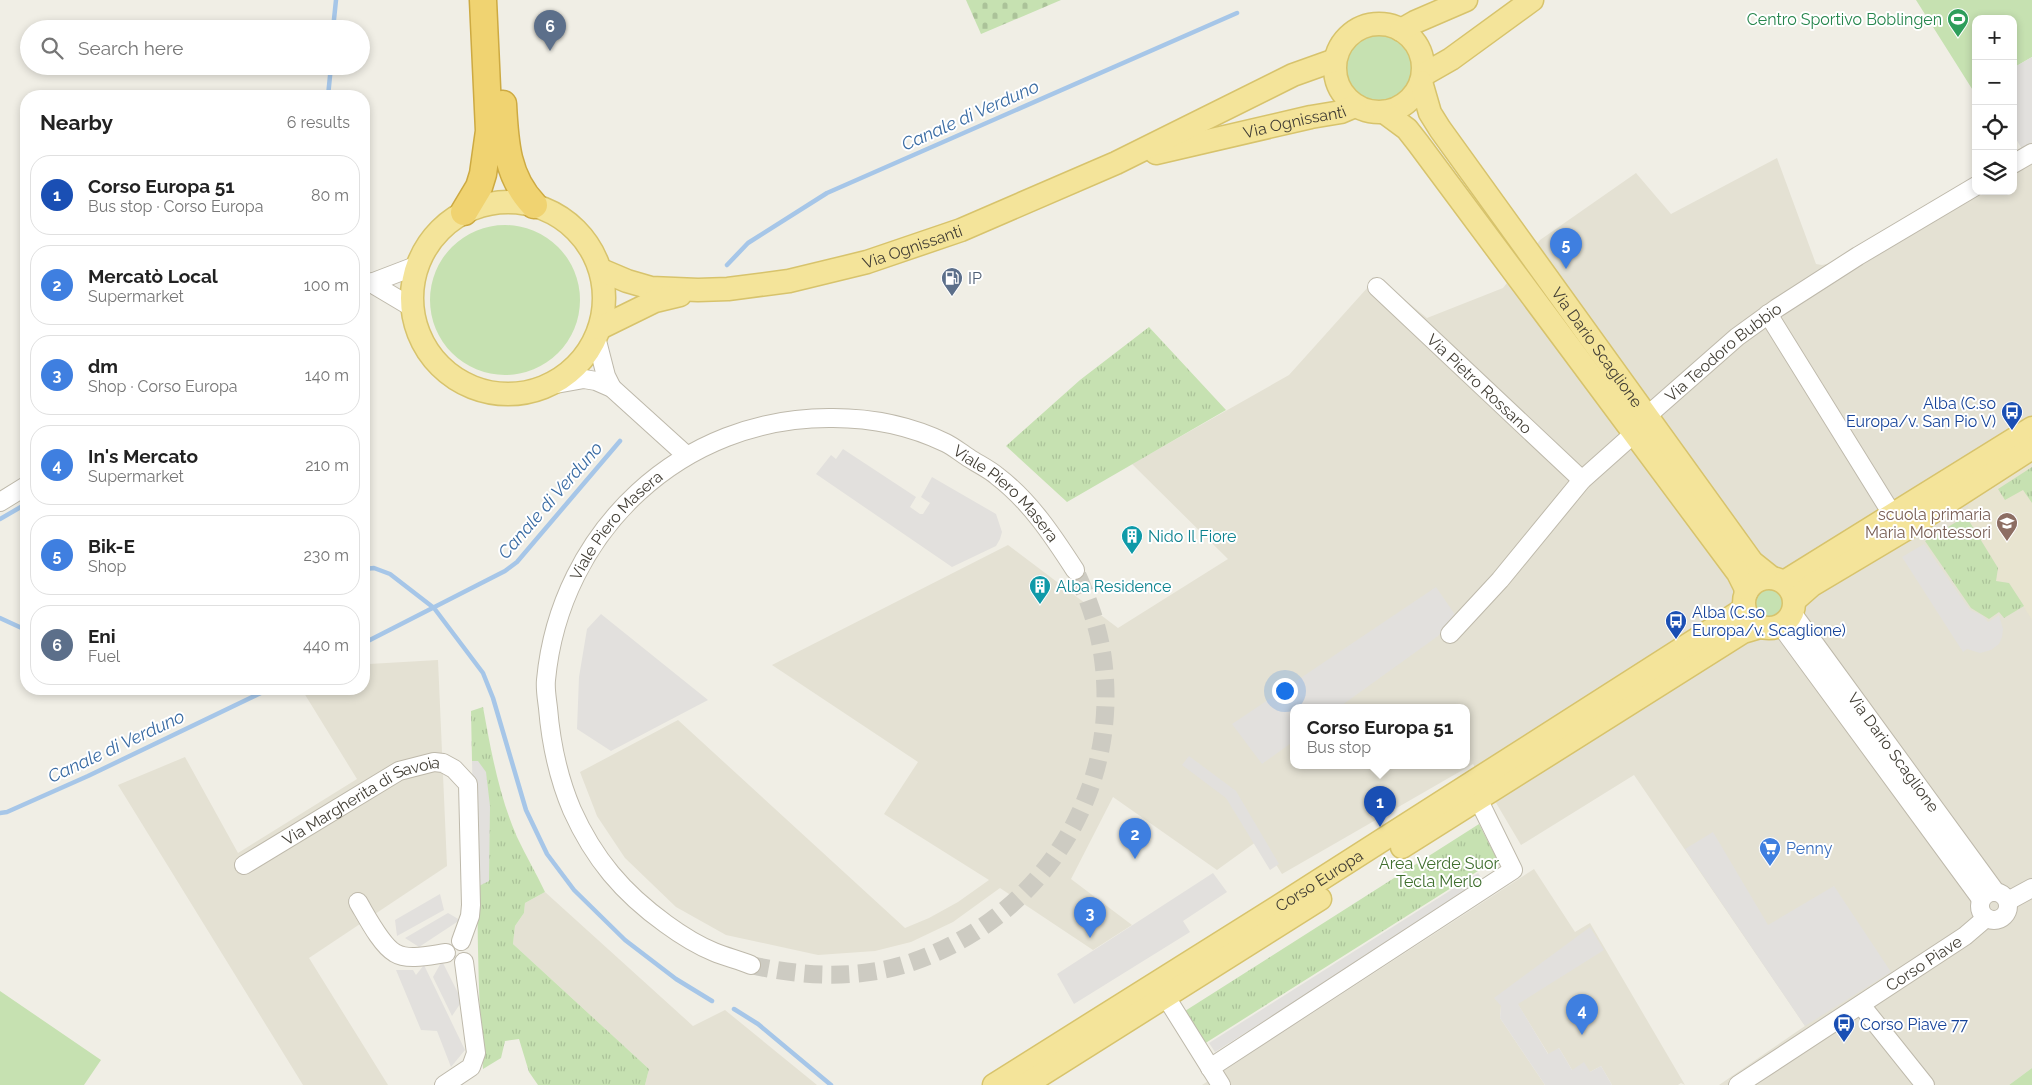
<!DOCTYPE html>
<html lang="en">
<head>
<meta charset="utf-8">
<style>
  :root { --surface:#fff; --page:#f2f2f2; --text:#222; --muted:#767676; --line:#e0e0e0; --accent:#e55927 }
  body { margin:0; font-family:Raleway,sans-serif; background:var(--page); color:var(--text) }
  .controls { position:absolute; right:15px; top:15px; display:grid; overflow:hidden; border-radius:10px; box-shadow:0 2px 8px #0003 }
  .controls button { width:45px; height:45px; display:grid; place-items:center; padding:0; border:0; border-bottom:1px solid var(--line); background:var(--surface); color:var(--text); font:25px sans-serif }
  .you { position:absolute; left:1284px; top:690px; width:18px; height:18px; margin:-12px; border:4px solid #fff; border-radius:50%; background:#1a73e8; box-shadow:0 0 0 8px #1a73e833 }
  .badge { display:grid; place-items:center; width:32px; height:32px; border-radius:50%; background:var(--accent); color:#fff; font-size:16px; font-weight:700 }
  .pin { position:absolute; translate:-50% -41px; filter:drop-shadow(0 1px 2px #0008) }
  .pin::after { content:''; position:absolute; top:26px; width:18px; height:15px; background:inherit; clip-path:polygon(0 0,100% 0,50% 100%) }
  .popup { position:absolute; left:1290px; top:704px; width:180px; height:65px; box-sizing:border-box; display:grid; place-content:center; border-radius:10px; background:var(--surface); filter:drop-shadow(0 1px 4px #0005); font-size:16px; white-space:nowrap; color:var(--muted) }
  .popup b { font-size:19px; color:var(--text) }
  .popup::after { content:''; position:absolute; left:50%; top:100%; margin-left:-10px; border:10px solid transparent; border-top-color:var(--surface) }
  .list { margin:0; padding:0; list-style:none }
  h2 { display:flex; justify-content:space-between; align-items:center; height:65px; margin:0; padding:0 20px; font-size:21px }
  h2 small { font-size:16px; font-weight:400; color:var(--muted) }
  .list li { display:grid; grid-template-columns:32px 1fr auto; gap:15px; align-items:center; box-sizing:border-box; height:80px; margin:0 10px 10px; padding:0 10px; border:1px solid var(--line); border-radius:20px }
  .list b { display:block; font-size:19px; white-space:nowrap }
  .list p { margin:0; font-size:16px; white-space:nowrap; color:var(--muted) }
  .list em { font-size:16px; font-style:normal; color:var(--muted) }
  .icon { flex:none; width:28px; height:28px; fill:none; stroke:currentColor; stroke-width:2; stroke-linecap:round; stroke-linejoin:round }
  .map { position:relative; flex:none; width:2032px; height:1085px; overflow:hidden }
  .search { position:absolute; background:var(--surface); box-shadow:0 2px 8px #0003; left:20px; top:20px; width:350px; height:55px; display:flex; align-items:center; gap:12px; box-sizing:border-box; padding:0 18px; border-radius:28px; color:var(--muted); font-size:19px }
  .panel { position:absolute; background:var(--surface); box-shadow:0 2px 8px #0003; left:20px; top:90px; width:350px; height:605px; border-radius:20px }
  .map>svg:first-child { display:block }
  .residential { fill:#e4e1d3; fill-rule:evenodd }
  .education { fill:#e8e4d0 }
  .grass { fill:#c6e1b1 }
  .cemetery { fill:url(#cemetery-stones) }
  .park { fill:url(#park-tufts) }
  .parking { fill:#e2e0dd }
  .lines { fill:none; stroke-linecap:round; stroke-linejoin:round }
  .stream { stroke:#a6c6e8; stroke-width:4.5 }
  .minor-tunnel { stroke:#cdcbc2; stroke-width:18; stroke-dasharray:18 9; stroke-linecap:butt }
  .minor-casing { stroke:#beb9ab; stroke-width:20 }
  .major-casing { stroke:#d7c36c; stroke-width:25 }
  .highway-casing { stroke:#cdaa42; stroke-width:29 }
  .minor { stroke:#fff; stroke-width:18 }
  .major { stroke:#f4e49a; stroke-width:22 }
  .highway { stroke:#f0d371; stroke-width:26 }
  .labels { text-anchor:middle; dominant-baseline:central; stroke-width:4; stroke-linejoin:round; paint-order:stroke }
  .leisure-label { font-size:16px; fill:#27864d; stroke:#fff; text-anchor:end }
  .street-label { font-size:16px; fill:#423e35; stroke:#fff }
  .service-label { font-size:16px; fill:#4e5e75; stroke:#fff; text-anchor:start }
  .transit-label { font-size:16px; fill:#164399; stroke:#fff; text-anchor:start }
  .education-label { font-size:16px; fill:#785e54; stroke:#fff; text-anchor:end }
  .culture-label { font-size:16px; fill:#0d838f; stroke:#fff; text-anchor:start }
  .shop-label { font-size:16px; fill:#366cbe; stroke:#fff; text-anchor:start }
  .park-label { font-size:16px; fill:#3f6e2e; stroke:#fff }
  .water-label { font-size:18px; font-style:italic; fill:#396ba3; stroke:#fff }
</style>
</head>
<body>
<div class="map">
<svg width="2032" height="1085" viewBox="0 0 2032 1085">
  <defs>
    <pattern id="cemetery-stones" width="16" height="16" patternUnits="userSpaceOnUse" patternTransform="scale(1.25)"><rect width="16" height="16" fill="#c6e1b1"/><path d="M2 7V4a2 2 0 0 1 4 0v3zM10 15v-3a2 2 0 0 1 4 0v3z" fill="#abc299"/></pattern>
    <pattern id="park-tufts" width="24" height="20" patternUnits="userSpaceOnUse" patternTransform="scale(1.25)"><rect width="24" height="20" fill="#c6e1b1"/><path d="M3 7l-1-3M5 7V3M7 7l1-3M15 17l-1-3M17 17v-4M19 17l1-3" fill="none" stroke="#abc299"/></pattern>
  </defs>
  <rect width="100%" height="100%" fill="#f0eee5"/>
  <path class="residential" d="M2032,142V1068L2009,1085H1719L1805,1026L1634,775L1521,845L1473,764L1282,874L1260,839L1217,870L1113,797L1071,879L1132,925L1093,950L1000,888L953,922L911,942L875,951L818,955L726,935L676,907L625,858L597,816L580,772L678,720L905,928L929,918L958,902L989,880L884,814L918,762L772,665L1008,545L1118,628L1228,559L1132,464L1289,375L1377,277L1427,318L1503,288L1540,240L1636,173L1671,214L1777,158L1816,264L1822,265L1835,262L1976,176V191H2013V154ZM1294,708H1466V766H1294Z
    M438,660L447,866L309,958L388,1085H303L118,785L185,757L238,853L357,779L304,693L313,689H364V666L369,664Z
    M1534,869L1575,932L1590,923L1685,1085L1681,1083L1678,1085H1612L1601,1066L1590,1072L1572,1070L1559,1048L1549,1055L1517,1003L1603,950L1501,1006L1500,1018L1545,1085H1202Z
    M545,892L693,1026L725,1010L817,1085H645L649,1069L513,944L515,926L524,913L525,903Z"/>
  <path class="education" d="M2032,462V620L2009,583L1996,581L1998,568L1966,516L1969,503Z"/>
  <path class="grass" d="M1916,0H2032V57L2013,68V19H1976V91L1974,92Z
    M1346 68a33 33 0 1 1 66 0a33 33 0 1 1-66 0Z
    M430 300a75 75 0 1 1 150 0a75 75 0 1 1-150 0Z
    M1755 603a14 14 0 1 1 28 0a14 14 0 1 1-28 0Z
    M0,991L101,1060L84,1085H0Z
    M2032,1068V1085H2009Z"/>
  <path class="cemetery" d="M966,0H1061L981,34Z"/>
  <path class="park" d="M1149,327L1226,410L1067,502L1006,446L1080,380Z
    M2032,467V503L2023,490L2005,500L1998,489Z
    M1966,516L1998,568L1996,581L2009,583L2024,606L2004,618L1999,612L1989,619L1971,608L1925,541Z
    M483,707C491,751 499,796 517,837C526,856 536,873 545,892L525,903L524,913L515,926L513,944L649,1069L645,1085H538L529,1072L519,1039L505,1041L501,1058L483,1069C476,966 477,864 478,761H472L471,711Z
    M1479,824L1497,859L1204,1044L1185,1011Z"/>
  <path class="parking" d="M2032,57V142L2022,149L2013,134V68Z
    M843,449L916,497L910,507L920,514H923L930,503L921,497L932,477L996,514L1002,532L1000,539L996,546L952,567L816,474L831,455L836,459Z
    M1924,544L1970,610L1983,616L1988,622L1999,615L2003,629L2002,637L1999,644L1991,650L1980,653L1967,649L1963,652L1902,557Z
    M1436,587L1456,616L1438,636L1338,708H1294V741L1262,764L1232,724Z
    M601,614L708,700L611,751L577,729L579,677L587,629Z
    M1189,756L1236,791L1279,864L1270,870L1226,798L1182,765Z
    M472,761H478L486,772L490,806L489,881L475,888Z
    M1713,832L1768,925L1834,886L1891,972L1805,1026L1685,849Z
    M1213,873L1227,892L1183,921L1190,932L1074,1004L1057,974Z
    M1478,873L1484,882L1215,1052L1209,1043Z
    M440,894L444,910L397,936L395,920Z
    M448,913L460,920L419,947L405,938Z
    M1590,927L1604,950L1518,1004L1548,1054L1559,1048L1572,1070L1584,1062L1590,1072L1601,1066L1612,1085H1545L1500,1018L1501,1006L1494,998Z
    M442,961L462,1001L452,1016L433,977Z
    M424,965L465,1050L451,1067L437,1031L421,1030L396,970H413L416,975Z"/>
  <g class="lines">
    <path class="stream" d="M333,29L336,0
      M328,96L331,66
      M727,265L748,243L827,193L1237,13
      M0,519L26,504
      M364,569L374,568L390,574L434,608L483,673L493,698L526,810L547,854L574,890L625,940L676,979L712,1001
      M0,618L26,630
      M364,643L505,571L517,562L620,441
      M0,813L7,812L88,776L269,689
      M734,1009L758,1024L831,1085"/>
    <path class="minor-tunnel" d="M751,965C804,977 863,980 915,961C1041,916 1121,794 1103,659C1099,628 1088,598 1075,570"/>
    <g class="minor-casing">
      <g id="minor">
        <path d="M2013,164L2032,153"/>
        <path d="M364,281L371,283L413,308"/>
        <path d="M371,283L418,265"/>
        <path id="s1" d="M1377,287L1582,480"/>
        <path d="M1768,314L1892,514"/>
        <path d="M596,337L606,376L612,388"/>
        <path d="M545,386L584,379L596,381L612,388L686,455"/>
        <path d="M0,502L26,486"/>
        <path id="s2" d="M1793,614L1995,891"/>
        <path d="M1781,626L1981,899"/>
        <path id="s3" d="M1450,634L1500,580L1582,480L1628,439L1647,416L1737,337L1777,308L1858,256L1976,186"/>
        <path id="s4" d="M244,865L399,771L434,762L443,763L454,769L468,784L471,905L470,916L461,941"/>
        <circle cx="1994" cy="906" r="14"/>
        <path d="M2008,901L2032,888"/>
        <path d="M358,902C367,917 381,945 395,953C408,961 431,955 446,953"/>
        <path id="s5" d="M751,965C739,960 726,957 714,952C697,945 681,935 666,924C623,893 594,859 572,810C558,777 551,744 548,708C547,699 545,689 546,680C560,531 682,416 833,418C871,418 911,426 946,443C954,447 961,453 969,458C978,464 989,469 997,476C1030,501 1053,536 1075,570"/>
        <path d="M1166,997L1221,1085"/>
        <path d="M1861,1005L1925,1085"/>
        <path d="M1210,1068L1513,870L1482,807"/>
        <path d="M444,1085L471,1067L476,1053L464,962"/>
        <path id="s6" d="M1738,1085L1965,936L1986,918"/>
      </g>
    </g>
    <g class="major-casing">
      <g id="major">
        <circle cx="1379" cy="68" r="44"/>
        <path d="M1401,30L1415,22L1466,0"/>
        <path d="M1423,75L1451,59L1532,0"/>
        <path id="s7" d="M1421,82L1430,113L1440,129L1752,562L1772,578"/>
        <path d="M1384,112L1407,129L1418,143L1738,573L1745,587L1746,593"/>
        <path id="s8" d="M1156,153L1311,117L1341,112L1355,106"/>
        <circle cx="508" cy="298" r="96"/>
        <path id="s9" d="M601,270L627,281L651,288L698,290L728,289L789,281L867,262L961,230L1116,163L1293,75L1335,60"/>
        <path d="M600,328L655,301L680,295"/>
        <circle cx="1769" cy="603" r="25"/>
        <path d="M1784,582L2032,428"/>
        <path d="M1795,600L1812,585L1906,529L2032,448"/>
        <path d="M1402,847L1743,632L1760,627"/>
        <path id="s10" d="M994,1085L1279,906L1744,609"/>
        <path d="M1025,1085L1320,899"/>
      </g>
    </g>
    <g class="highway-casing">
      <path id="highway" d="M503,104C505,143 507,177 534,205
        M464,212L479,187L483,174L489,131L483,0"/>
    </g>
    <use href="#minor" class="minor"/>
    <use href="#major" class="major"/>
    <use href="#highway" class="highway"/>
  </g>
  <defs>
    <g id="stadium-pin" transform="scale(1.125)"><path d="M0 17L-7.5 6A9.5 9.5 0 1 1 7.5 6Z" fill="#2e9e5b" stroke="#fff"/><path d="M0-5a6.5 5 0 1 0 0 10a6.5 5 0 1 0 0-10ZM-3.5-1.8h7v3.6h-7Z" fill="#fff"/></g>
    <g id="fuel-pin" transform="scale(1.125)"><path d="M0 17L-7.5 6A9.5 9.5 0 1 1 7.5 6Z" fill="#5c6f8a" stroke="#fff"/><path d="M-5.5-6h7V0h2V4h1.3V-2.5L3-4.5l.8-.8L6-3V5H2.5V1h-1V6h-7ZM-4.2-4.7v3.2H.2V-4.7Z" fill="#fff"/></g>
    <g id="bus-pin" transform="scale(1.125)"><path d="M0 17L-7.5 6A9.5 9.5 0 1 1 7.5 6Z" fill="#1a4fb4" stroke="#fff"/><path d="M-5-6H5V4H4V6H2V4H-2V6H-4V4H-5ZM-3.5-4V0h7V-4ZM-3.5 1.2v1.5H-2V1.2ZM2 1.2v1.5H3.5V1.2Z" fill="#fff"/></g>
    <g id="school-pin" transform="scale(1.125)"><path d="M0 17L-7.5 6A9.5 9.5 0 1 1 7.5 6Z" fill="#8d6e63" stroke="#fff"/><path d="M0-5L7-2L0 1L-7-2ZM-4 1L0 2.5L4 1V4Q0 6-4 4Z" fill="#fff"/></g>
    <g id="building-pin" transform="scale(1.125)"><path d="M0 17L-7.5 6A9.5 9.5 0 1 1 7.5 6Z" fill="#0f9aa8" stroke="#fff"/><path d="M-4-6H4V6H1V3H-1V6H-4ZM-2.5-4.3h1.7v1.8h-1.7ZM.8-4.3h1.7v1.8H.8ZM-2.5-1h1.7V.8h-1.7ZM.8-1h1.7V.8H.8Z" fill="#fff"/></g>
    <g id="supermarket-pin" transform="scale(1.125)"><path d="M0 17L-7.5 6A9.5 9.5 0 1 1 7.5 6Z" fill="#3f7fe0" stroke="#fff"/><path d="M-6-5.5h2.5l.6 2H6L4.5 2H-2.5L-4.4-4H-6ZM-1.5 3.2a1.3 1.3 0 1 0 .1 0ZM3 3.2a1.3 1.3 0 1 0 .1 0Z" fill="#fff"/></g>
  </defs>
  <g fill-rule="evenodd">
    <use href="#stadium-pin" x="1958" y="19"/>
    <use href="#fuel-pin" x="952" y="278"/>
    <use href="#bus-pin" x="2012" y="412"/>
    <use href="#school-pin" x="2007" y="523"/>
    <use href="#building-pin" x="1132" y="536"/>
    <use href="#building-pin" x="1040" y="586"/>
    <use href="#bus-pin" x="1676" y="621"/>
    <use href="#supermarket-pin" x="1770" y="848"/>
    <use href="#bus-pin" x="1844" y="1024"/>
  </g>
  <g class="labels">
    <g class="leisure-label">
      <text x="1942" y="19">Centro Sportivo Boblingen</text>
    </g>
    <g class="street-label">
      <text stroke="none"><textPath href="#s8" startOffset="142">Via Ognissanti</textPath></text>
      <text stroke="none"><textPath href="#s9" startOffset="320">Via Ognissanti</textPath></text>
      <text stroke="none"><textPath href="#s7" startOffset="320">Via Dario Scaglione</textPath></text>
      <text stroke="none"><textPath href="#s3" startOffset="394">Via Teodoro Bubbio</textPath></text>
      <text stroke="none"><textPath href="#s1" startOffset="141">Via Pietro Rossano</textPath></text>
      <text stroke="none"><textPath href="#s5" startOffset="1001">Viale Piero Masera</textPath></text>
      <text stroke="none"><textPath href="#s5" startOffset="552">Viale Piero Masera</textPath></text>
      <text stroke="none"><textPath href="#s2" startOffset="171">Via Dario Scaglione</textPath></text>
      <text stroke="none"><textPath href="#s4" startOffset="135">Via Margherita di Savoia</textPath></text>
      <text stroke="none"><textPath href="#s10" startOffset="384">Corso Europa</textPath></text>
      <text stroke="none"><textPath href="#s6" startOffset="222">Corso Piave</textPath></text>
    </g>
    <g class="service-label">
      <text x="968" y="278">IP</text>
    </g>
    <g class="transit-label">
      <text x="1996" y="403" text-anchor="end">Alba (C.so<tspan x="1996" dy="18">Europa/v. San Pio V)</tspan></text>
      <text x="1692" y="612">Alba (C.so<tspan x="1692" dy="18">Europa/v. Scaglione)</tspan></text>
      <text x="1860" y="1024">Corso Piave 77</text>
    </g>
    <g class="education-label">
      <text x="1991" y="514">scuola primaria<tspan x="1991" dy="18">Maria Montessori</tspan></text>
    </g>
    <g class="culture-label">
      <text x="1148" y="536">Nido Il Fiore</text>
      <text x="1056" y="586">Alba Residence</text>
    </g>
    <g class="shop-label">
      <text x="1786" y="848">Penny</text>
    </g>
    <g class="park-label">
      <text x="1439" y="863">Area Verde Suor<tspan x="1439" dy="18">Tecla Merlo</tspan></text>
    </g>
    <g class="water-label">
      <text transform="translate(970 115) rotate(-24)">Canale di Verduno</text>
      <text transform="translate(550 500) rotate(-49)">Canale di Verduno</text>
      <text transform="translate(116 746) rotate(-25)">Canale di Verduno</text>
    </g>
  </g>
</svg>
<div class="controls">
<button>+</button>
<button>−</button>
<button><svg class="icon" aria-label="locate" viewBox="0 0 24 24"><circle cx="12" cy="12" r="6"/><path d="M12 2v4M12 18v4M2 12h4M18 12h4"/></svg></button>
<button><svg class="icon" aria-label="layers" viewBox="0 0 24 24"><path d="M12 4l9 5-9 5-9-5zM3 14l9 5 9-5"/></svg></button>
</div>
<div class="you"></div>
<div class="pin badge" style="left:1380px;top:827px;background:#1a4fb4">1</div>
<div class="popup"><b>Corso Europa 51</b>Bus stop</div>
<div class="pin badge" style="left:1135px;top:859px;background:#3f7fe0">2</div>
<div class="pin badge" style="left:1090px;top:938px;background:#3f7fe0">3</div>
<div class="pin badge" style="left:1582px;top:1035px;background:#3f7fe0">4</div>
<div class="pin badge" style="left:1566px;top:269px;background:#3f7fe0">5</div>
<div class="pin badge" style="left:550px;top:51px;background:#5c6f8a">6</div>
<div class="search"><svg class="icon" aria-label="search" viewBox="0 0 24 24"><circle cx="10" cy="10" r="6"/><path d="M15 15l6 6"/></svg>Search here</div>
<section class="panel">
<h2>Nearby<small>6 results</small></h2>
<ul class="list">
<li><span class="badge" style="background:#1a4fb4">1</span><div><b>Corso Europa 51</b><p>Bus stop · Corso Europa</p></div><em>80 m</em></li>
<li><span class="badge" style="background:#3f7fe0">2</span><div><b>Mercatò Local</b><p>Supermarket</p></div><em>100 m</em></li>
<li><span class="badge" style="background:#3f7fe0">3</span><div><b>dm</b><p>Shop · Corso Europa</p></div><em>140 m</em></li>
<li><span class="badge" style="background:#3f7fe0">4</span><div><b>In's Mercato</b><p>Supermarket</p></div><em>210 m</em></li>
<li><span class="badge" style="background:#3f7fe0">5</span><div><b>Bik-E</b><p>Shop</p></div><em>230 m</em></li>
<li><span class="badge" style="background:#5c6f8a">6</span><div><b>Eni</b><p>Fuel</p></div><em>440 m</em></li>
</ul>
</section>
</div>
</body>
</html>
